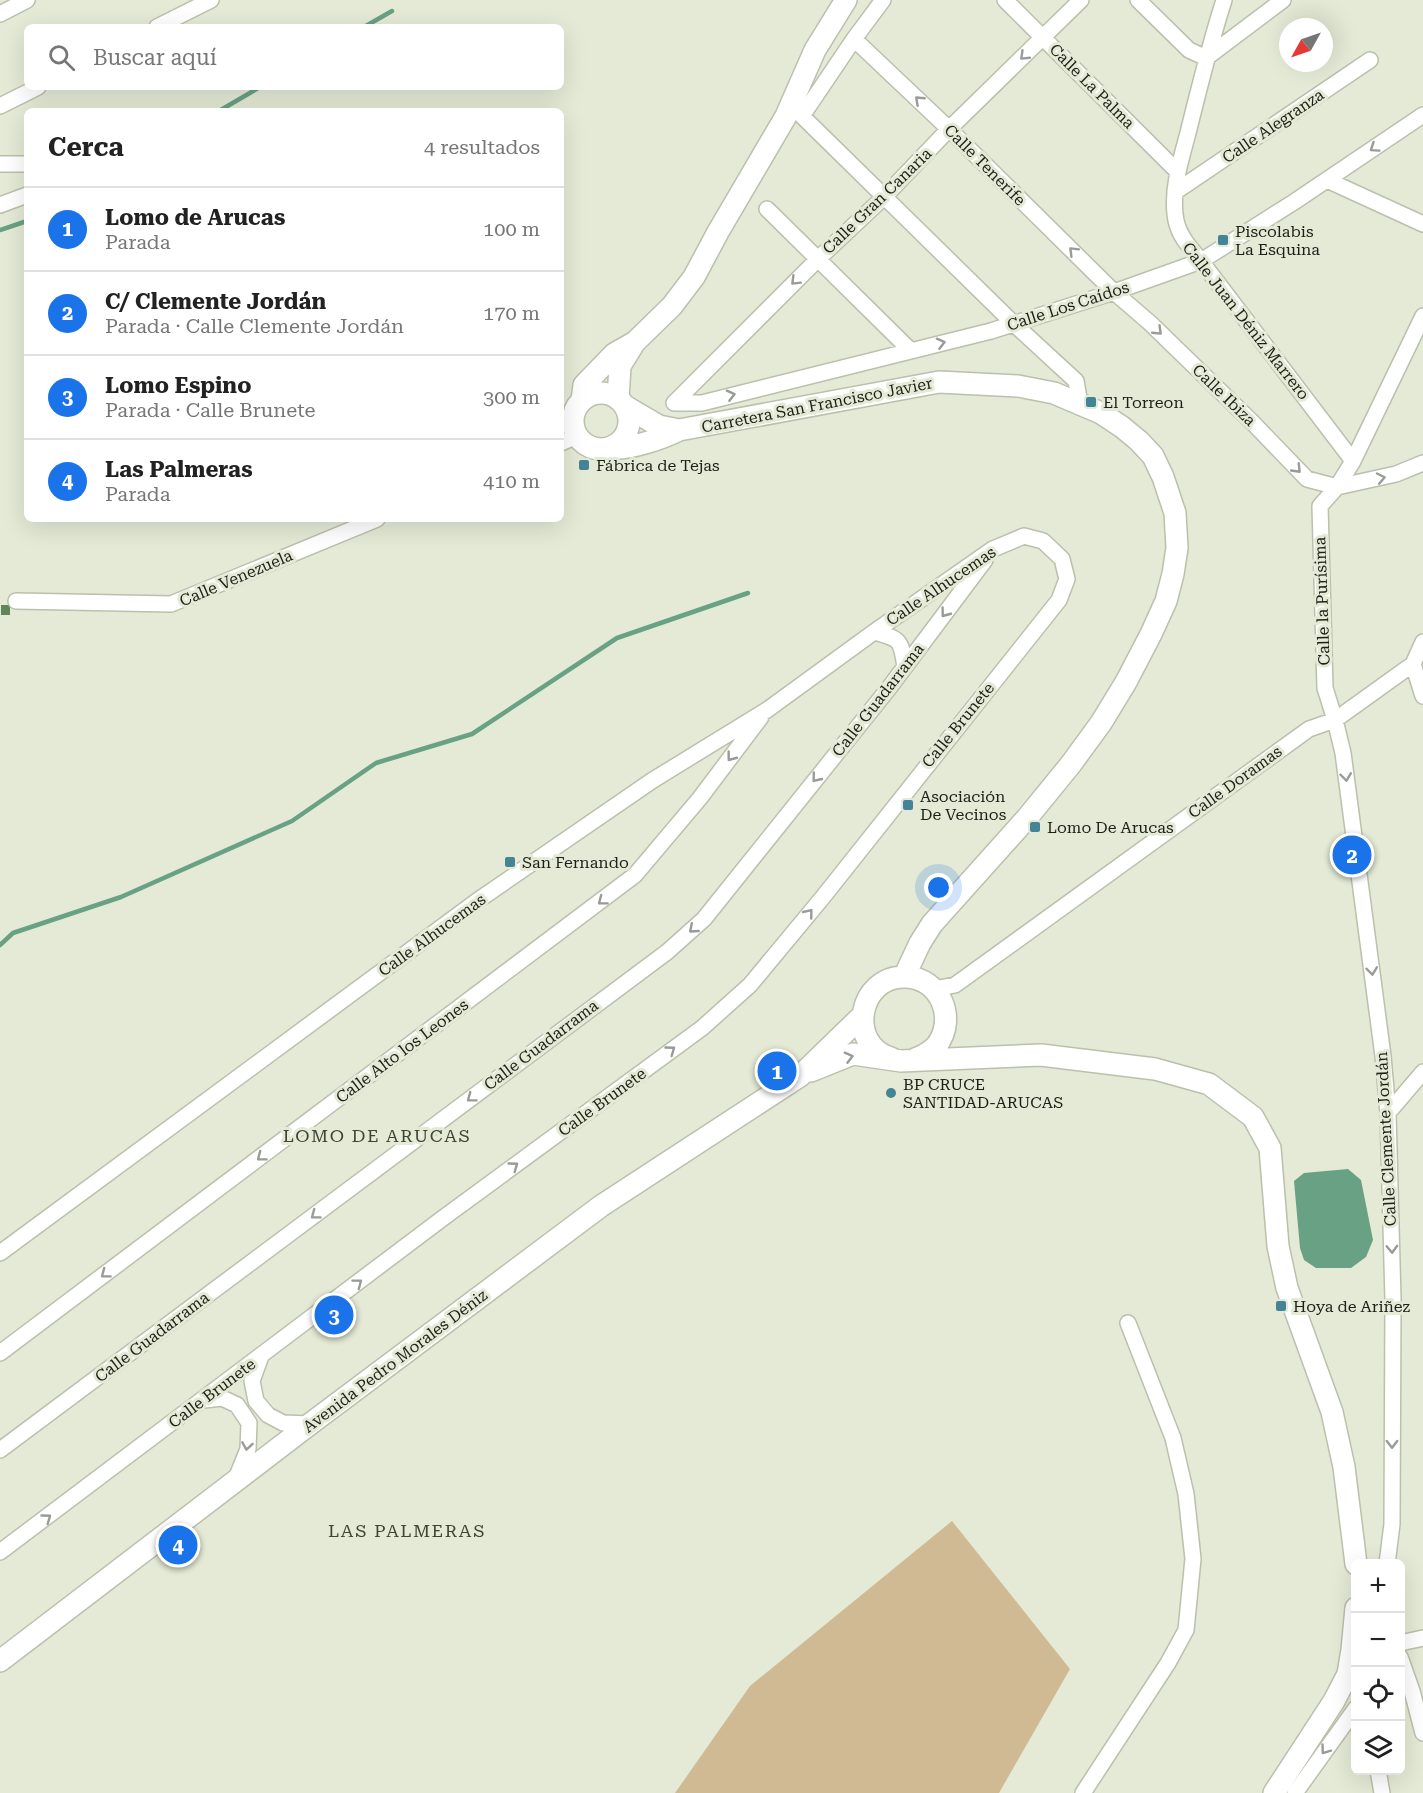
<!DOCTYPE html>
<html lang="es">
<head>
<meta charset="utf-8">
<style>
  :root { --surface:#fff; --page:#f6f6f6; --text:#222; --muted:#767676; --line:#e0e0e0; --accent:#1a73e8 }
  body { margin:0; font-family:"Roboto Serif",serif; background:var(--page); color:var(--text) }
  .controls { position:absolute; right:18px; bottom:18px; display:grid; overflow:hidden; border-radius:9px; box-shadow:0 6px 24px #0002 }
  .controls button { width:54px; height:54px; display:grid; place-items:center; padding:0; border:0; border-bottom:2px solid var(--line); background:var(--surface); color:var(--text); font:30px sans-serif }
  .compass { position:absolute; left:1279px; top:18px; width:54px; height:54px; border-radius:50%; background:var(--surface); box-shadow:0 6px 24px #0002; rotate:230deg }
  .you { position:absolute; left:939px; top:888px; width:21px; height:21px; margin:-15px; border:4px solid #fff; border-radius:50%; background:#1a73e8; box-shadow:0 0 0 9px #1a73e833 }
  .badge { display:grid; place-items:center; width:39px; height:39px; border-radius:50%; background:var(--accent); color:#fff; font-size:20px; font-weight:700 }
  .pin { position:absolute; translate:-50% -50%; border:3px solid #fff; box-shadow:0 2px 6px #0006 }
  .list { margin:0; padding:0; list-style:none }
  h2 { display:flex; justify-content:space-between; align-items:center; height:78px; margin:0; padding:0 24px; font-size:26px }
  h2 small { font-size:20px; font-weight:400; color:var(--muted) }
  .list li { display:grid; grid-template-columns:39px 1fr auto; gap:18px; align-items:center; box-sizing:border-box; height:84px; padding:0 24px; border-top:2px solid var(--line) }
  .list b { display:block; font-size:22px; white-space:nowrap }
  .list p { margin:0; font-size:20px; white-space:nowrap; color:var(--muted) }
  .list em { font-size:20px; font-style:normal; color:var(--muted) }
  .icon { flex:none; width:33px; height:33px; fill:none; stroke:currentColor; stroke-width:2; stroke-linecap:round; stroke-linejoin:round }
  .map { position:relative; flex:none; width:1423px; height:1793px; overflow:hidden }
  .search { position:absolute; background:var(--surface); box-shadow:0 6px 24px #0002; left:24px; top:24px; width:540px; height:66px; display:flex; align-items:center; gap:15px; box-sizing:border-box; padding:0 21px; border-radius:9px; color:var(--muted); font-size:22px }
  .panel { position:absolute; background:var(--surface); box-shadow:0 6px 24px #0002; left:24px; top:108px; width:540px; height:414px; border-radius:9px }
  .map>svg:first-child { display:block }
  .green { fill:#d0ba93 }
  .water { fill:#68a183 }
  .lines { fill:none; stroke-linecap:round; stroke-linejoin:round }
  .stream { stroke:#68a183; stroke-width:4.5 }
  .building { fill:#61855a }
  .street-casing { stroke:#bac0ac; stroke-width:18 }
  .secondary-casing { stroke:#bac0ac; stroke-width:24 }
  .street { stroke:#fff; stroke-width:15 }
  .secondary { stroke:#fff; stroke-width:21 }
  .oneway { stroke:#999b97 }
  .poi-dot { fill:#438496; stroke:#e4ead5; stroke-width:2 }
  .labels { text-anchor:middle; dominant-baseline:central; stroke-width:6; stroke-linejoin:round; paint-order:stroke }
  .street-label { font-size:16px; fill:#1d2018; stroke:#e4ead5 }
  .poi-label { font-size:16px; fill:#1d2018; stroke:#e4ead5; text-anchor:start }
  .neighbourhood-label { font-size:18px; letter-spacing:1.5px; fill:#3f4433; stroke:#e4ead5 }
</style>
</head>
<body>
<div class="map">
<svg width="1423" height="1793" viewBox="0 0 1423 1793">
  <rect width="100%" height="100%" fill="#e4ead5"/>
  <path class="green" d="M952,1521L1070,1669L999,1793H675L750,1686Z"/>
  <path class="water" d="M1348,1169L1361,1180L1373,1240L1366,1257L1351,1268H1316L1304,1260L1300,1248L1294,1181L1304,1173Z"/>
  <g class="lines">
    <path class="stream" d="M364,27L392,11
      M219,111L260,87
      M0,230L27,221
      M0,945L13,933L121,897L292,821L376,763L472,734L617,638L748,593"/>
  </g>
  <path class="building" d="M1,605H10V615H1Z"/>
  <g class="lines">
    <g class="street-casing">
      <path id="street" d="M883,0L854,39L802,116L1014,324L1076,381L1080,404
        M1005,0L1178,172
        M1138,0L1189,50L1206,58L1283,0
        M1224,0C1210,44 1199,88 1188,133C1181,159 1172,187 1175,214C1177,235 1189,246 1201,261L1353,461
        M0,14L27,0
        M157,27L211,0
        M854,39L949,129L1114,292L1150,323L1253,423L1307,479L1337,487L1396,474L1423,463
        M0,106L38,87
        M0,164H27
        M1327,180L1423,224
        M1175,192L1370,60
        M0,205L27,195
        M767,209L910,350
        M674,403H702L991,331L1114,292L1201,261L1294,202L1423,115
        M674,403L818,259L885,196L949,129L1081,0
        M561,443L577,436
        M16,601L171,604L377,519
        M874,632C901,639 901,640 905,667
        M1413,664L1423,696
        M934,989L955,985L1309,729L1335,720L1413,664L1423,642
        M1388,1113L1423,1072
        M0,1253L477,901L653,780L767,710L874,632L993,549L1024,536L1043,541L1062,559L1067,579L1059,600L823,897L750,985L702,1028L443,1218L0,1552
        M0,1353L635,875L700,798L761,717
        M261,1356L252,1381L256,1401L268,1415L283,1423L310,1424
        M204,1400L222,1398L237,1405L249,1423L248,1449L235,1481
        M0,1450L667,952L704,919L889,688L985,560
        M1387,1564L1392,1524L1393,1300L1388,1113L1383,1056L1343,753L1335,720L1325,688L1320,506L1337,487L1353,461L1423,316
        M1400,1643L1423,1638
        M1400,1657L1412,1691L1423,1733
        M1378,1770L1382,1793
        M1083,1793L1168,1663L1186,1630L1193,1559L1186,1494L1173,1438L1128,1323
        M1295,1793L1356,1708"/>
    </g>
    <g class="secondary-casing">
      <path id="secondary" d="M573 421a28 28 0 1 1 56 0a28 28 0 1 1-56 0Z
        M618,399L620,366L633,345
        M582,400L584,385L614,354L635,342L672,306L694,277L718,232L786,116L815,50L846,0
        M625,406L659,426L679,430
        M612,448C629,450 663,438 679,430L939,382L1018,386L1054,393L1101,413L1122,427L1139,441L1153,456L1163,477L1175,513L1177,548L1173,574L1166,601L1151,634L1126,682L1101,723L1071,764L1027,818L932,924L920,943L904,977
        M891,1058C846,1045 858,975 906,977C940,978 957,1018 937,1045C931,1052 923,1056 915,1059
        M811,1071L853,1054L901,1061L1041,1055L1155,1069L1209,1084L1253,1117L1270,1148L1278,1246L1287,1288L1332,1412L1344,1467L1356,1564
        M0,1661L310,1424L601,1206L800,1076L863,1015
        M1274,1793L1334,1701L1348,1674L1352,1650L1356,1608"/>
    </g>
    <use href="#street" class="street"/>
    <use href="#secondary" class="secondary"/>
  </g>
  <defs><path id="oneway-chevron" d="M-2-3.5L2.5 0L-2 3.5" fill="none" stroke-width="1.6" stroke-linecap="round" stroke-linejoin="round" transform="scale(1.5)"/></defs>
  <g class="oneway">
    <use href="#oneway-chevron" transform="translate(1024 56) rotate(136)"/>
    <use href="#oneway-chevron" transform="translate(919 100) rotate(-137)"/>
    <use href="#oneway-chevron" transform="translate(1374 148) rotate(146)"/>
    <use href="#oneway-chevron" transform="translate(1073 251) rotate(-135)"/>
    <use href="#oneway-chevron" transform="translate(795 281) rotate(135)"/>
    <use href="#oneway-chevron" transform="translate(1158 331) rotate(44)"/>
    <use href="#oneway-chevron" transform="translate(941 343) rotate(-14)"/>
    <use href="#oneway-chevron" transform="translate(731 395) rotate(-14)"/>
    <use href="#oneway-chevron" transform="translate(1297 469) rotate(46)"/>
    <use href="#oneway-chevron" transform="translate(1381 478) rotate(-12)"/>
    <use href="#oneway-chevron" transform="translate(945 613) rotate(127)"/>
    <use href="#oneway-chevron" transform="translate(731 757) rotate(127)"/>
    <use href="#oneway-chevron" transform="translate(1346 777) rotate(83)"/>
    <use href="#oneway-chevron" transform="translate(816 778) rotate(129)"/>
    <use href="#oneway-chevron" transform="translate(602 901) rotate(143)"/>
    <use href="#oneway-chevron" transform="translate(809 913) rotate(-51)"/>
    <use href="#oneway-chevron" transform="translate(693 929) rotate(139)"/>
    <use href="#oneway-chevron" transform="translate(1372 971) rotate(83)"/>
    <use href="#oneway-chevron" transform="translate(671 1050) rotate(-36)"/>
    <use href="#oneway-chevron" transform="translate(849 1057) rotate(-15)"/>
    <use href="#oneway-chevron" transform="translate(471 1098) rotate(143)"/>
    <use href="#oneway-chevron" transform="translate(261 1157) rotate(143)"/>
    <use href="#oneway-chevron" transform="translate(514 1166) rotate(-36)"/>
    <use href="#oneway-chevron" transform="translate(315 1215) rotate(143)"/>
    <use href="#oneway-chevron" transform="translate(1392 1249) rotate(88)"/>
    <use href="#oneway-chevron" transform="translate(105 1274) rotate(143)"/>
    <use href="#oneway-chevron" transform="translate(358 1283) rotate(-37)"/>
    <use href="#oneway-chevron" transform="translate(1392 1444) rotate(90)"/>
    <use href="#oneway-chevron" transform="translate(247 1446) rotate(99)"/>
    <use href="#oneway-chevron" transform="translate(47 1518) rotate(-36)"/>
    <use href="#oneway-chevron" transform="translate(1325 1750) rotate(126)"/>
  </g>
  <g class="poi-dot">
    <rect x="1217" y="234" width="12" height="12" rx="3"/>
    <rect x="1085" y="396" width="12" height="12" rx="3"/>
    <rect x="578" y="459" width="12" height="12" rx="3"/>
    <rect x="902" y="799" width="12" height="12" rx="3"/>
    <rect x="1029" y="821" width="12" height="12" rx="3"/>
    <rect x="504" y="856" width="12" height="12" rx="3"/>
    <circle cx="891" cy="1093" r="6"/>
    <rect x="1275" y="1300" width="12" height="12" rx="3"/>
  </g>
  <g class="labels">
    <g class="street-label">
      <text transform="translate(1092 86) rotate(45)">Calle La Palma</text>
      <text transform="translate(1273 126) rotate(-34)">Calle Alegranza</text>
      <text transform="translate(985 165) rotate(45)">Calle Tenerife</text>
      <text transform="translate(877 201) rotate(-44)">Calle Gran Canaria</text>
      <text transform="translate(1068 306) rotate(-18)">Calle Los Caídos</text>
      <text transform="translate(1246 321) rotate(52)">Calle Juan Déniz Marrero</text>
      <text transform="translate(1224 395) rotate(44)">Calle Ibiza</text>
      <text transform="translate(817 405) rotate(-11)">Carretera San Francisco Javier</text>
      <text transform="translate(236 578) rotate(-23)">Calle Venezuela</text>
      <text transform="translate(941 586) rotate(-34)">Calle Alhucemas</text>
      <text transform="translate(1322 601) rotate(-92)">Calle la Purísima</text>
      <text transform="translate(878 700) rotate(-52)">Calle Guadarrama</text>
      <text transform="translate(958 725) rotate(-51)">Calle Brunete</text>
      <text transform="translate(1235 782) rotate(-36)">Calle Doramas</text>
      <text transform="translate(432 935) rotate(-36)">Calle Alhucemas</text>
      <text transform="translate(541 1045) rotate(-37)">Calle Guadarrama</text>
      <text transform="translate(402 1051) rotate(-37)">Calle Alto los Leones</text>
      <text transform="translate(602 1102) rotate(-36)">Calle Brunete</text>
      <text transform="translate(1386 1139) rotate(-93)">Calle Clemente Jordán</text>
      <text transform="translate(152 1337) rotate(-37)">Calle Guadarrama</text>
      <text transform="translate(395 1361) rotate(-37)">Avenida Pedro Morales Déniz</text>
      <text transform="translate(212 1393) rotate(-37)">Calle Brunete</text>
    </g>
    <g class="poi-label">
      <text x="1235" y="231">Piscolabis<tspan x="1235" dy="18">La Esquina</tspan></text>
      <text x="1103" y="402">El Torreon</text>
      <text x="596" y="465">Fábrica de Tejas</text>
      <text x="920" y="796">Asociación<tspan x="920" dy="18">De Vecinos</tspan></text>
      <text x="1047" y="827">Lomo De Arucas</text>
      <text x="522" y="862">San Fernando</text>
      <text x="903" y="1084">BP CRUCE<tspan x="903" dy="18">SANTIDAD-ARUCAS</tspan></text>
      <text x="1293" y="1306">Hoya de Ariñez</text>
    </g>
    <g class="neighbourhood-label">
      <text x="377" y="1135">LOMO DE ARUCAS</text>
      <text x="407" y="1530">LAS PALMERAS</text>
    </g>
  </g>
</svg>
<div class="controls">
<button>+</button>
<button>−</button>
<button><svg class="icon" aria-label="locate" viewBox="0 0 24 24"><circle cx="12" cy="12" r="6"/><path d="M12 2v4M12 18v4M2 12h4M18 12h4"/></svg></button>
<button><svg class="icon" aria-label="layers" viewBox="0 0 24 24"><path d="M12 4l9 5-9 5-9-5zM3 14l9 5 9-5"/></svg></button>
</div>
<svg class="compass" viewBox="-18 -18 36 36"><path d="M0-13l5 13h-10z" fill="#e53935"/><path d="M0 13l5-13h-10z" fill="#767676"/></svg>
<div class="you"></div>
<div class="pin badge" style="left:777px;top:1071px">1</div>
<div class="pin badge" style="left:1352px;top:855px">2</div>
<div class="pin badge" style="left:334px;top:1315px">3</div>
<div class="pin badge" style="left:178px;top:1545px">4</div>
<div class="search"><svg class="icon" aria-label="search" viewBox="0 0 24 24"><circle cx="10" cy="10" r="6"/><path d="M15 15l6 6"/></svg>Buscar aquí</div>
<section class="panel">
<h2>Cerca<small>4 resultados</small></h2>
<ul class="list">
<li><span class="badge">1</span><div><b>Lomo de Arucas</b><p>Parada</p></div><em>100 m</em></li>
<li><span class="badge">2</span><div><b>C/ Clemente Jordán</b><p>Parada · Calle Clemente Jordán</p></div><em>170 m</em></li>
<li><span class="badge">3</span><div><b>Lomo Espino</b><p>Parada · Calle Brunete</p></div><em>300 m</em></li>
<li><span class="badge">4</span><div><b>Las Palmeras</b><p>Parada</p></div><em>410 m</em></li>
</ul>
</section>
</div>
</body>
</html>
